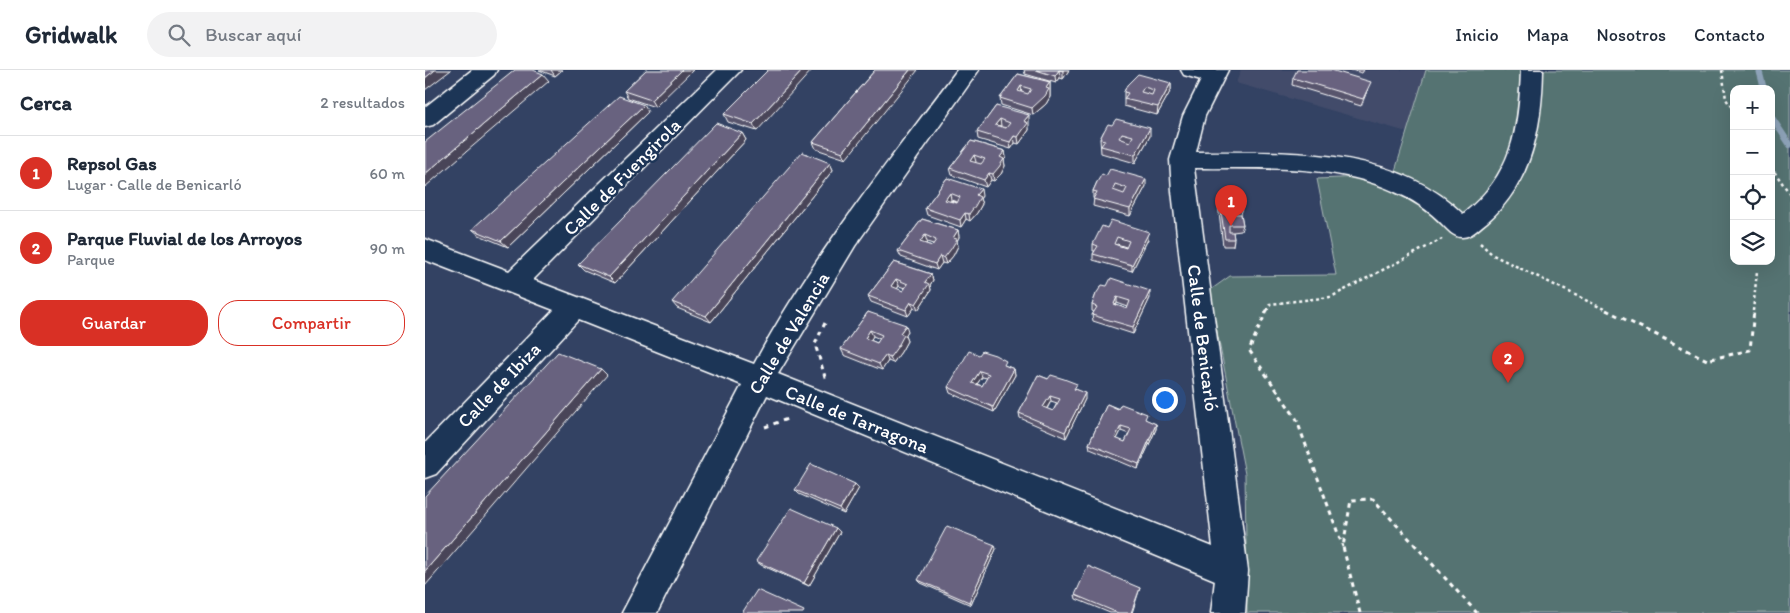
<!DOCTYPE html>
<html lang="es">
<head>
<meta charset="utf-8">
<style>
  :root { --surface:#fff; --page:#f2f2f3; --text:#1f2937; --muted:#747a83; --line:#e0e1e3; --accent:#d93025 }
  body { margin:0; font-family:Itim,sans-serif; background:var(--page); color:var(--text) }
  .controls { position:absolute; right:15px; top:15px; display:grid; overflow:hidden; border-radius:10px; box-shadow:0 5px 20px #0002 }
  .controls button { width:45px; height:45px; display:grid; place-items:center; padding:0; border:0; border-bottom:1px solid var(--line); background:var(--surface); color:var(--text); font:25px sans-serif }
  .you { position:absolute; left:739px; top:329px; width:18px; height:18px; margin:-12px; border:4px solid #fff; border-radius:50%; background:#1a73e8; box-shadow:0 0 0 8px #1a73e833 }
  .badge { display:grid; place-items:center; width:32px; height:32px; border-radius:50%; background:var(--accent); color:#fff; font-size:16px; font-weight:700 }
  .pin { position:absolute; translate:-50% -41px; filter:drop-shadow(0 1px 2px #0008) }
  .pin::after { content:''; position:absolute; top:26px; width:18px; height:15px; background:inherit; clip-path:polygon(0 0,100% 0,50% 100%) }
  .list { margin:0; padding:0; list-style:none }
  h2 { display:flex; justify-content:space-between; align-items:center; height:65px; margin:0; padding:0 20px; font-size:21px }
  h2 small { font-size:16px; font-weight:400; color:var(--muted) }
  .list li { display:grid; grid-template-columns:32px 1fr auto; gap:15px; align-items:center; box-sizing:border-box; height:75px; padding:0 20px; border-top:1px solid var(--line) }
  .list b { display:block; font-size:19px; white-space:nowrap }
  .list p { margin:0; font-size:16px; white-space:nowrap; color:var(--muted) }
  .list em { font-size:16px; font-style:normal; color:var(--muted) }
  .actions { display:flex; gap:10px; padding:15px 20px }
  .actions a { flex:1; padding:11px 0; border:1px solid var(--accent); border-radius:20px; text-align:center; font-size:18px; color:var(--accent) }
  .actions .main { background:var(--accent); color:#fff }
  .icon { flex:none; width:28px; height:28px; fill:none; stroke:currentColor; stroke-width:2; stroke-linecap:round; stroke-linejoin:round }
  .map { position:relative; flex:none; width:1365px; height:543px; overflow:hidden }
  header { display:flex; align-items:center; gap:30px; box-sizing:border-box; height:70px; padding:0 25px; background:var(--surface); border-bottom:1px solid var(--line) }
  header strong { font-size:24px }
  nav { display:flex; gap:28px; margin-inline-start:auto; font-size:18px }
  .search { width:350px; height:45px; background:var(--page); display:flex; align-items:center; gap:12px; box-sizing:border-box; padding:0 18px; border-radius:28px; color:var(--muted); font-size:19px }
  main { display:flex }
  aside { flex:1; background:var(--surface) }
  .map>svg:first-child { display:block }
  .built { fill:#434c6b }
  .green { fill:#557372; stroke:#aab9b8; fill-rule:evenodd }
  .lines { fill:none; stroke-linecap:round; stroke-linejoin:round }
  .stream { stroke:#8ea3b9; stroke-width:6 }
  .minor-casing { stroke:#fff; stroke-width:3 }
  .path-far1 { stroke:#fff; stroke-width:2.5; stroke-dasharray:3 3; stroke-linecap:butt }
  .path { stroke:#fff; stroke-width:3; stroke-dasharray:4.5 4.5; stroke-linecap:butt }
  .minor { fill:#1d3557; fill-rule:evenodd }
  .wall { fill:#59546d; stroke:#fff; fill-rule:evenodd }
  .shaded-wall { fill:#484559; stroke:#fff }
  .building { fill:#67627f; stroke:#fff; fill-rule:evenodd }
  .labels { text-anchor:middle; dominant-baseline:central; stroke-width:5; stroke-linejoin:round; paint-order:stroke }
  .street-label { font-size:19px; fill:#fff; stroke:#1d3557 }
</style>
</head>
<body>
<header>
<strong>Gridwalk</strong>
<div class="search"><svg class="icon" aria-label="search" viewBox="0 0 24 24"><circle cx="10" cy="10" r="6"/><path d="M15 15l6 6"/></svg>Buscar aquí</div>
<nav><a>Inicio</a><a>Mapa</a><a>Nosotros</a><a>Contacto</a></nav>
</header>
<main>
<aside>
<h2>Cerca<small>2 resultados</small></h2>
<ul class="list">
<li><span class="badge">1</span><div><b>Repsol Gas</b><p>Lugar · Calle de Benicarló</p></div><em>60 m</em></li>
<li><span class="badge">2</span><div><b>Parque Fluvial de los Arroyos</b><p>Parque</p></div><em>90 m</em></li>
</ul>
<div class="actions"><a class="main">Guardar</a><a>Compartir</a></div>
</aside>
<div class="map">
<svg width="1365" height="543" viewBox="0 0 1365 543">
  <rect width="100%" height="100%" fill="#334263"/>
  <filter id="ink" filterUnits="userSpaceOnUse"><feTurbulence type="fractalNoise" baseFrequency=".02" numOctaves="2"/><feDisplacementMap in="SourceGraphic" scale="10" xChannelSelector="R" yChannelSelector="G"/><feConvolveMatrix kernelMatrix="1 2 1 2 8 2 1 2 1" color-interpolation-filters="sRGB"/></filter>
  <g filter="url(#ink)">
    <path class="built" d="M816,0H1001L982,62L811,13Z"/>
    <path class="green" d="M1001,0H1365V543H822L820,404L784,221L805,206L911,205L892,109L982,105L970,101ZM1309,19H1346V191H1309Z"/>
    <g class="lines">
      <path class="stream" d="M1334,0L1339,19
        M1346,46L1365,75"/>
      <g class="minor-casing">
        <path id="minor" d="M47,0H72L69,5L8,55L0,57V37Z
          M292,0H316L108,210L329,294C385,190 461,95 532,0H554L430,176L353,304L788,477L747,121L745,90L758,46L776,10L759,5L756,0H803L780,46L771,82C861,82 969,76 1038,144C1087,105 1094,60 1096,0H1118C1117,57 1107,113 1062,152C1055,157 1046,168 1036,167C1029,167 1023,160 1018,155C1004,140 987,129 968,121C907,93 835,99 769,98L823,501L820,543H786L790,510L342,325L232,543H197L317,315L153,250L11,404L0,408V373L129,240L0,190V169L84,201Z"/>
      </g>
      <path class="path-far1" d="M1297,0L1301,29L1309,41
        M1346,97L1365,124
        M1055,173L1068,185L1183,241
        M842,241L845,234L906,227L1017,169
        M1328,241L1332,201"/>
      <path class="path" d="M842,240L824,280L871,348L918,477
        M1181,240L1282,290L1325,280L1329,240
        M400,253L390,274L401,310
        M340,357L365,348
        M935,543L918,477L926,430L948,429L1052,543"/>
      <use href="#minor" class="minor"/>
    </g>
    <path class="wall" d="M114,0H137L130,6Z
      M221,0L230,37L203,28L199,21Z
      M343,0L332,61L303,52L299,44Z
      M450,0L421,89L391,79L388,72Z
      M599,0H644L638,9L635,8L631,13L600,4Z
      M926,0H939L937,3Z
      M593,4L625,12V27L621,34L608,45L576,35L575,28Z
      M868,8L943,19L936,36L867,15Z
      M746,13V20L732,45L699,36V22L702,15Z
      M571,36L604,53L603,54L604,60L594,74L590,73L586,79L553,69L552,62Z
      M223,42L83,177L54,165L47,159Z
      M679,61L725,66L710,93L676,83L675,69Z
      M317,63L321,70L190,213L159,200L153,194Z
      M546,71L580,81L581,88L579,90L580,96L576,104L569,111L566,110L561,117L527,105L525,98Z
      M405,93L408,100L286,252L252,238L247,232Z
      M522,108L557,126L555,129L557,134L552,143L545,151L541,149L536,157L502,145L500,138ZM526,130L532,132V133L526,131Z
      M672,112L721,116L705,146L668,136L669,128H668V121Z
      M794,128L818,138L816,144L818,155L816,161L808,162L809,169L808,176H798L793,135Z
      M497,149L533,160L534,167L532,171L533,176L528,186L521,194L517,193L512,200L476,187L473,181ZM502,172L508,174L507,176L501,174Z
      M682,158L724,162L723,169L707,201L668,190V184L670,181H668V174ZM692,174L701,177V178L691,175Z
      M469,192L506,204L508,210L505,215L506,220L493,240L489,238L483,246L446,232L443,226ZM474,216L480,218L478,221L472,219Z
      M671,224L725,228L708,264L668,251L667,245L669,242L667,241V235ZM692,233L703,237L702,239L691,235Z
      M443,242L483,261L480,266L482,271L476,282L468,293L463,291L457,300L419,285L416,279ZM448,266L455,269L452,273L445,270Z
      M554,285L589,299L590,305L569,342L525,323L523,317ZM557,307L562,308L557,316L552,314Z
      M613,305L652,320L660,329L641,368L595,348L594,343ZM626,331L632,333L628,341L622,339Z
      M682,334L731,354V359L713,399L665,379L664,374ZM696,361L704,364L700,372L692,369Z
      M434,418L419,444L374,424L370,420Z
      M411,458L415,462L384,516L336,495L331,491Z
      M571,479L546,535L496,513L493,510Z
      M715,518L707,543H685L651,529L650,525Z"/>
    <path class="shaded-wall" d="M10,0H26L0,20V8Z
      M126,0H137L130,6Z
      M257,0H268L230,37L226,30Z
      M378,0H387L332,61L328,54Z
      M485,0H493L421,89L418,82Z
      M634,0L635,8L631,13L630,6Z
      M638,0H644L638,9Z
      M118,4L124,11L0,117V104Z
      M625,12V27L621,34L608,45L607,38Z
      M746,13V20L732,45L733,37Z
      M596,16L597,24L593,21Z
      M219,35L223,42L83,177L76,171Z
      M604,45V60L594,74L593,67L599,51Z
      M575,49L576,56L570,55Z
      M725,58V66L710,93V85Z
      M317,63L321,70L190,213L184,207Z
      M589,66L590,73L586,79L585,72Z
      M580,81L581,88L579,90L580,96L576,104L569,111L568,104L575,87Z
      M549,85L551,92L547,98L545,91Z
      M405,93L408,100L286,252L281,246Z
      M564,103L566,110L561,117L559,110Z
      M721,109V116L705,146V139Z
      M556,119L557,126L555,129L557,134L552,143L545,151L544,144L551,125Z
      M525,123L526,130L522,136L520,130Z
      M540,143L541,149L536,157L535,150Z
      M533,160L534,167L532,171L533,176L528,186L521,194L519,188L528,168Z
      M724,162L723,169L707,201V195Z
      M500,165L502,172L497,179L495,172Z
      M515,186L517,193L512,200L510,194Z
      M506,204L508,210L505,215L506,220L493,240L491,234L500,212Z
      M471,209L474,216L469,223L466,216Z
      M725,221V228L708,264V257Z
      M692,227V233L689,240V234Z
      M486,232L489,238L483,246L481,240Z
      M481,255L483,261L480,266L482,271L476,282L468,293L465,287L475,263Z
      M445,260L448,266L443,274L440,268Z
      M461,285L463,291L457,300L454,294Z
      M176,299L182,305L0,516V501Z
      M589,299L590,305L569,342L568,337Z
      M555,301L557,307L549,318L547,313Z
      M660,323V329L641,368L640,362Z
      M625,326L626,331L619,343L618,337Z
      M731,354V359L713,399L714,394Z
      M696,356V361L690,373V368Z
      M430,414L434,418L419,444L415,439Z
      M411,458L415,462L384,516L379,513Z
      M570,475L571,479L546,535L544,532Z"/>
    <path class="building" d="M0,0H10L0,8Z
      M90,0H108L118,4L0,104V72Z
      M221,0H257L226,30L199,21Z
      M343,0H378L328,54L299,44Z
      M450,0H485L418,82L388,72Z
      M611,0H638V1L634,0L630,6Z
      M872,0H906L946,12L938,29L868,8Z
      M593,4L625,12L621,18L624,19L620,26L607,38L575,28ZM596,16L606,19L603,24L593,21Z
      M713,4L746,13L733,37L699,29L703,23L699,22L702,15ZM719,17L729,20L727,25L716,22Z
      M194,26L219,35L76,171L47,159Z
      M571,36L604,45L599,51L603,53L593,67L589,66L585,72L552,62ZM575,49L585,53L581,58L570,55Z
      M691,49L725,58L710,85L676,76L680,70L675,69L679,61L683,54L687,55ZM697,63L708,66L705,72L694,68Z
      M291,53L317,63L184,207L153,194Z
      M546,71L580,81L575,87L579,89L574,97L568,104L564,103L559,110L525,98ZM549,85L560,89L556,94L545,91Z
      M377,82L405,93L281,246L247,232Z
      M685,99L721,109L705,139L668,129L672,122L668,121L672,112L677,104L681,106ZM690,114L702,118L699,124L688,120Z
      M522,108L556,119L551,125L555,127L550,136L544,144L540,143L535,150L500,138ZM525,123L535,127L532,133L520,130Z
      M794,128H816L818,138L802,139L803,144H816L818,155H804V162H808L809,169H800Z
      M497,149L533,160L528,168L532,169L526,179L519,188L515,186L510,194L473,181ZM500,165L511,170L507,176L495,172Z
      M686,150L724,162L707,195L668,184L673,176L668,174L677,156L682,158ZM692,167L704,171L701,178L689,174Z
      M469,192L506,204L500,212L504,214L491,234L486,232L481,240L443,226ZM471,209L483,214L478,221L466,216Z
      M686,208L725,221L708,257L667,245L672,237L667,235L671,224L677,215L682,216ZM692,227L705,231L702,239L689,234Z
      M443,242L481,255L475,263L479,265L473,276L465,287L461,285L454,294L416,279ZM445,260L457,265L452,273L440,268Z
      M544,281L554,285L557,281L570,285L581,291L579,295L589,299L568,337L523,317ZM555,301L564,304L557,316L547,313Z
      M133,282L176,299L0,501V426Z
      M613,305L623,309L626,305L639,309L652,314L649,319L660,323L640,362L594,343ZM625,326L635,329L628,341L618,337Z
      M682,334L693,339L696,334L722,344L720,349L731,354L714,394L664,374ZM696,356L706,359L700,372L690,368Z
      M386,394L430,414L415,439L370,420Z
      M366,438L411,458L379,513L331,491Z
      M522,456L570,475L544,532L493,510Z
      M663,496L715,518L706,543H693L650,525Z
      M332,520L379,541L378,543H317Z"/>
  </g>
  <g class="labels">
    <g class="street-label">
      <text transform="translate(197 107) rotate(-45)">Calle de Fuengirola</text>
      <text transform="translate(364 263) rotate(-59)">Calle de Valencia</text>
      <text transform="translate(778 268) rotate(83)">Calle de Benicarló</text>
      <text transform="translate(74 315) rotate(-46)">Calle de Ibiza</text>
      <text transform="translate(432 349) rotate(22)">Calle de Tarragona</text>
    </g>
  </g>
</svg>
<div class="controls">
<button>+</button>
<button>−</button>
<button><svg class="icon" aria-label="locate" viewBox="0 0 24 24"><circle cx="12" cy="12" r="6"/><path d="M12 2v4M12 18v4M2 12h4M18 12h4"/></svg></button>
<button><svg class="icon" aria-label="layers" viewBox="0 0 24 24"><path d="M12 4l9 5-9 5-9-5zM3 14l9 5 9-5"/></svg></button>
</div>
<div class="you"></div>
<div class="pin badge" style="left:806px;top:156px">1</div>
<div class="pin badge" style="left:1083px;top:313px">2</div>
</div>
</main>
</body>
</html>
